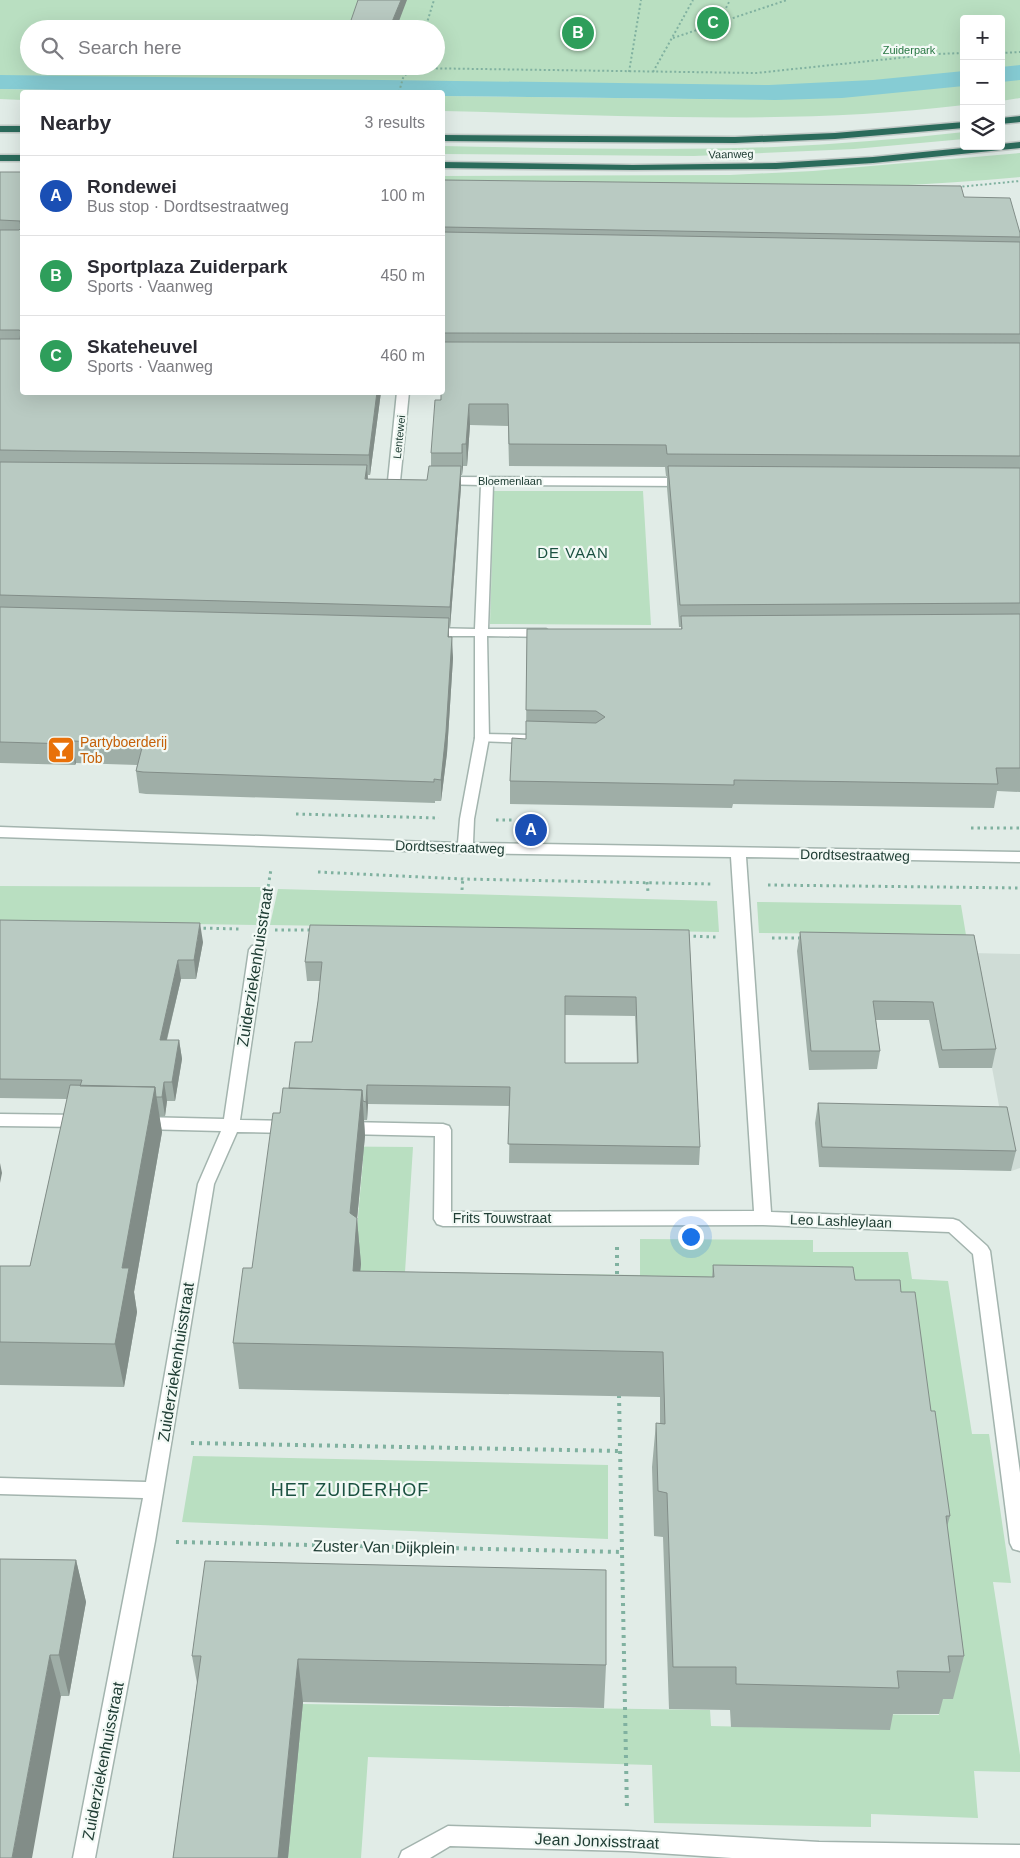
<!DOCTYPE html>
<html lang="en">
<head>
<meta charset="utf-8">
<style>
  :root { --surface:#fff; --page:#f2f2f3; --text:#2b2b33; --muted:#7c7c81; --line:#e1e1e2; --accent:#884c41 }
  body { margin:0; font-family:Helvetica,sans-serif; background:var(--page); color:var(--text) }
  .controls { position:absolute; right:15px; top:15px; display:grid; overflow:hidden; border-radius:5px; box-shadow:0 5px 20px #0002 }
  .controls button { width:45px; height:45px; display:grid; place-items:center; padding:0; border:0; border-bottom:1px solid var(--line); background:var(--surface); color:var(--text); font:25px sans-serif }
  .you { position:absolute; left:690px; top:1236px; width:18px; height:18px; margin:-12px; border:4px solid #fff; border-radius:50%; background:#1a73e8; box-shadow:0 0 0 8px #1a73e833 }
  .badge { display:grid; place-items:center; width:32px; height:32px; border-radius:50%; background:var(--accent); color:#fff; font-size:16px; font-weight:700 }
  .pin { position:absolute; translate:-50% -50%; border:2px solid #fff; box-shadow:0 1px 5px #0006 }
  .list { margin:0; padding:0; list-style:none }
  h2 { display:flex; justify-content:space-between; align-items:center; height:65px; margin:0; padding:0 20px; font-size:21px }
  h2 small { font-size:16px; font-weight:400; color:var(--muted) }
  .list li { display:grid; grid-template-columns:32px 1fr auto; gap:15px; align-items:center; box-sizing:border-box; height:80px; padding:0 20px; border-top:1px solid var(--line) }
  .list b { display:block; font-size:19px; white-space:nowrap }
  .list p { margin:0; font-size:16px; white-space:nowrap; color:var(--muted) }
  .list em { font-size:16px; font-style:normal; color:var(--muted) }
  .icon { flex:none; width:28px; height:28px; fill:none; stroke:currentColor; stroke-width:2; stroke-linecap:round; stroke-linejoin:round }
  .map { position:relative; flex:none; width:1020px; height:1858px; overflow:hidden }
  .search { position:absolute; background:var(--surface); box-shadow:0 5px 20px #0002; left:20px; top:20px; width:425px; height:55px; display:flex; align-items:center; gap:12px; box-sizing:border-box; padding:0 18px; border-radius:28px; color:var(--muted); font-size:19px }
  .panel { position:absolute; background:var(--surface); box-shadow:0 5px 20px #0002; left:20px; top:90px; width:425px; height:305px; border-radius:5px }
  .map>svg:first-child { display:block }
  .built { fill:#cfdcd6 }
  .green { fill:#b9dfc1; fill-rule:evenodd }
  .water { fill:#86ccd4 }
  .lines { fill:none; stroke-linecap:round; stroke-linejoin:round }
  .lane-casing { stroke:#a3b4ae; stroke-width:3 }
  .street-casing { stroke:#a3b4ae; stroke-width:3 }
  .highway-casing { stroke:#c1c9c6; stroke-width:3 }
  .path-far2 { stroke:#80b1a0; stroke-width:2; stroke-dasharray:2 2.5; stroke-linecap:butt }
  .path-far1 { stroke:#80b1a0; stroke-width:3; stroke-dasharray:2.5 4; stroke-linecap:butt }
  .path { stroke:#80b1a0; stroke-width:4; stroke-dasharray:3 5; stroke-linecap:butt }
  .lane { fill:#fff; fill-rule:evenodd }
  .street { fill:#fff; fill-rule:evenodd }
  .highway { fill:#2b6b5b; fill-rule:evenodd }
  .wall { fill:#9faea7; fill-rule:evenodd }
  .shaded-wall { fill:#828d88 }
  .building { fill:#b9cac2; stroke:#828d88; fill-rule:evenodd }
  .labels { text-anchor:middle; dominant-baseline:central; stroke-width:4.5; stroke-linejoin:round; paint-order:stroke }
  .far-park-label { font-size:11px; fill:#287743; stroke:#f2f9f5 }
  .far-street-label { font-size:11px; fill:#203e35; stroke:#f2f9f5 }
  .food-label { font-size:14px; fill:#c56008; stroke:#f2f9f5; text-anchor:start }
  .street-label { font-size:14px; fill:#203e35; stroke:#f2f9f5 }
  .neighbourhood-label { font-size:15px; letter-spacing:1px; fill:#1b5141; stroke:#f2f9f5 }
  .near-street-label { font-size:16px; fill:#203e35; stroke:#f2f9f5 }
  .near-neighbourhood-label { font-size:18px; letter-spacing:1px; fill:#1b5141; stroke:#f2f9f5 }
</style>
</head>
<body>
<div class="map">
<svg width="1020" height="1858" viewBox="0 0 1020 1858">
  <rect width="100%" height="100%" fill="#e1ece7"/>
  <path class="built" d="M971,953L1020,954V1168L1011,1171Z"/>
  <path class="green" d="M0,0H1020V98L1001,101V19H964V105C791,126 616,115 443,111V96L775,100L0,86ZM29,29H436V66H29Z
    M0,89L201,92H22V100L0,99Z
    M964,132V139L854,149L694,156L442,154L443,146C553,148 664,151 775,147C838,144 901,139 964,132Z
    M1020,153V177C828,195 635,189 443,187V176L730,175L813,171Z
    M494,491H643L651,625L490,624Z
    M0,886L262,887L256,925L0,921Z
    M278,889L717,901L719,932L270,925Z
    M757,902L961,905L966,935L759,933Z
    M280,1146L413,1147L405,1272L640,1275V1239L813,1240V1252H908L912,1279L948,1281L972,1434H989L1011,1583L993,1582L1020,1755V1772L974,1771L978,1818L871,1814V1827L654,1823L652,1765L368,1757L361,1858H288L302,1704L710,1710L711,1726L851,1729L850,1714L939,1715L893,1325L349,1316L363,1161Z
    M193,1456L608,1465V1539L182,1522Z"/>
  <path class="water" d="M1020,65V80L1001,82V67Z
    M964,71V86L842,98L775,100L443,96L442,92H201L0,89V75L769,85L873,80Z"/>
  <g class="lines">
    <g class="lane-casing">
      <path id="lane" d="M482,734L531,735L538,739L531,743L477,741L475,738Z"/>
    </g>
    <g class="street-casing">
      <path id="street" d="M397,392H409L400,481L394,485L388,481Z
        M442,477L686,478L692,482L686,486L493,485L488,629H546L552,633L546,637L487,636L489,738L474,819L473,843L1020,852V862L746,857L771,1212L953,1219L959,1221L987,1246L990,1251L1020,1473V1551L1013,1549L1010,1543L973,1254L949,1232L763,1225L443,1226L437,1224L434,1219L435,1136L346,1134L340,1132L338,1128L340,1124L346,1122L443,1124L449,1126L451,1130V1212L754,1211L731,857L465,853L0,837V827L458,843L460,819L475,738V636H429L423,632L429,628L475,629L481,485L438,484L436,481L438,478Z
        M257,945L262,946L265,950L240,1120L290,1121L296,1123L298,1127L296,1131L290,1133L237,1132L214,1184L155,1541L95,1858H73L143,1498L0,1494V1478L146,1482L198,1184L221,1131L141,1129L135,1127L133,1123L135,1119L141,1117L224,1119L249,950L252,946Z
        M0,1114L83,1115L89,1117L91,1121L89,1125L83,1127L0,1126Z
        M448,1826L628,1831L819,1842L1020,1845V1858H732L628,1851L450,1846L430,1858H399L402,1851Z"/>
    </g>
    <g class="highway-casing">
      <path id="highway" d="M1020,116V122L1001,124V118Z
        M964,122V128L835,139L735,143L442,141V135L735,137L835,133Z
        M0,126H22V132H0Z
        M1020,142V148L873,163L776,169L633,170L442,168V162L633,165L776,163L873,157L983,146H1001V144Z
        M0,155H22V161H0Z"/>
    </g>
    <path class="path-far2" d="M718,24L730,0
      M425,29L434,0
      M673,38L787,0
      M1001,53L1020,52
      M412,66L411,68L756,73L936,54L964,53
      M629,72L641,0
      M653,72L693,0
      M399,92L403,78L411,68
      M958,187L1020,181"/>
    <path class="path-far1" d="M296,814L439,818
      M496,820H514
      M971,828H1020
      M318,872L463,879L711,884
      M647,882L648,892
      M768,885L1020,888
      M462,890L463,877
      M262,925L271,869
      M197,928L241,929
      M275,930H313
      M687,936L716,937
      M772,938H801"/>
    <path class="path" d="M617,1247V1278
      M619,1395L627,1811
      M191,1443L620,1451
      M176,1542L622,1552"/>
    <use href="#lane" class="lane"/>
    <use href="#street" class="street"/>
    <use href="#highway" class="highway"/>
  </g>
  <path class="wall" d="M0,172L381,392L370,475H368V479L427,480L431,466V453L442,392V287L444,180L964,197L1020,233V792L997,791L994,808L733,804L732,808L510,804V781L526,739L527,629H681V627H679L667,488V476H666L665,467L509,466L508,426L470,425L467,466H463L462,475H461V487L450,628L449,627V637L453,658L447,753L441,801H435V803L146,794L139,793L136,771L137,765L76,763L75,765L0,763Z
    M0,920L203,942L196,979H181L167,1040H179L182,1059L175,1101H167L165,1116H159L162,1132L134,1292L137,1312L124,1387L0,1385V1266H30L67,1099L0,1098Z
    M689,930L700,1147L699,1165L509,1163L510,1106L368,1104L367,1120H364L365,1136L357,1219L361,1264L360,1271L712,1277L713,1265L855,1280L901,1292L931,1411L950,1516L947,1527L964,1656L953,1699H943L939,1714H893L890,1730L731,1727L730,1710L669,1709L663,1537L654,1536L652,1467L656,1423H660V1397L239,1389L233,1343L252,1268L280,1113L289,1088L312,1042L318,1001L320,981H307L305,962ZM565,1015L635,1016L637,1063H565Z
    M800,932L974,935L996,1049L992,1068H939L929,1020H876L880,1051L877,1069L809,1070L797,951Z
    M818,1103L1016,1151L1011,1171L819,1167L815,1123Z
    M0,1559L76,1560L86,1602L69,1696H61Z
    M192,1656L606,1665L604,1708L303,1702L288,1858H173L197,1683Z"/>
  <path class="shaded-wall" d="M401,0H407L396,29H389Z
    M377,392H381L370,475L369,455Z
    M469,404L470,425L467,466L466,444Z
    M462,444L463,466L462,475Z
    M367,465L368,486L365,479Z
    M461,466V487L450,628V607Z
    M449,618V639L448,637Z
    M452,637L453,658L447,753L441,801V780Z
    M73,741L76,763L75,765L72,744Z
    M200,923L203,942L196,979L194,960Z
    M178,960L181,979L162,1059L160,1040Z
    M179,1040L182,1059L175,1101L172,1082Z
    M164,1082L167,1101L165,1116L162,1097Z
    M367,1085L368,1104L367,1120L366,1102Z
    M155,1087L162,1132L134,1292L137,1312L124,1387L115,1344L122,1268Z
    M362,1090L365,1136L357,1219L361,1264L356,1316L353,1271L350,1213Z
    M0,1163L2,1173L0,1183Z
    M76,1560L86,1602L69,1696L59,1655Z
    M50,1655L61,1696L32,1858H12Z
    M298,1659L303,1702L288,1858H278Z"/>
  <path class="building" d="M358,0H401L389,29H348Z
    M0,172H22V392H377L369,455L0,450V339H20L21,331L19,330H0V230H19L21,228L20,221L0,220Z
    M444,180L961,186L964,197L1010,198L1020,233V237L443,227Z
    M443,232L1020,242V334L442,333Z
    M442,342L1020,343V456L667,454L666,445L509,444L508,404H469L466,444H462V453H431L435,400H441V392H442Z
    M0,462L367,465L365,479L427,480L429,466H461L450,607L0,595Z
    M668,466L1020,468V603L680,605Z
    M0,607L449,618L448,637H452L446,732L441,780L434,779V782L143,772L136,771L143,744L73,741L72,744L0,742Z
    M1020,614V768H996L998,784L734,780V785L510,781L512,738L526,739V721L596,723L605,717L596,711L526,710L527,629H682L681,616Z
    M0,920L200,923L194,960H178L160,1040H179L172,1082H164L162,1097H156L155,1087L80,1086L82,1080L0,1079Z
    M310,925L689,930L700,1147L508,1144L510,1087L367,1085L366,1102L363,1101L362,1090L289,1088L295,1042H312L318,1001L322,962H305ZM565,996L636,997L638,1063H565Z
    M800,932L974,935L996,1049L942,1050L933,1002L873,1001L880,1051H811Z
    M70,1085L155,1087L122,1268H129L115,1344L0,1342V1266H30Z
    M283,1088L362,1090L350,1213L357,1218L353,1271L714,1277L713,1265L853,1267L855,1280H900L901,1292H915L931,1411H935L950,1516H946L964,1656H948L950,1672L897,1671L899,1688L736,1684V1667H673L667,1493L658,1491L656,1423L665,1424L663,1352L233,1343L243,1268H252L273,1113H280Z
    M818,1103L1007,1107L1016,1151L822,1147Z
    M0,1559L76,1560L59,1655H50L12,1858H0Z
    M205,1561L606,1570V1665L298,1659L278,1858H173L201,1656H192Z"/>
  <defs>
    <g id="bar-square" transform="scale(1.4375)"><rect x="-9" y="-9" width="18" height="18" rx="4" fill="#e8710a" stroke="#f2f9f5"/><path d="M-6-5H6L.8 .8V4.5H3.5V6h-7V4.5H-.8V.8Z" fill="#fff"/></g>
  </defs>
  <g fill-rule="evenodd">
    <use href="#bar-square" x="61" y="750"/>
  </g>
  <g class="labels">
    <g class="far-park-label">
      <text x="909" y="50">Zuiderpark</text>
    </g>
    <g class="far-street-label">
      <text transform="translate(731 154) rotate(-1)">Vaanweg</text>
      <text transform="translate(399 437) rotate(-84)">Lentewei</text>
      <text x="510" y="481">Bloemenlaan</text>
    </g>
    <g class="food-label">
      <text x="80" y="742">Partyboerderij<tspan x="80" dy="16">Tob</tspan></text>
    </g>
    <g class="street-label">
      <text transform="translate(450 847) rotate(2)">Dordtsestraatweg</text>
      <text transform="translate(855 855) rotate(1)">Dordtsestraatweg</text>
      <text x="502" y="1218">Frits Touwstraat</text>
      <text transform="translate(841 1221) rotate(2)">Leo Lashleylaan</text>
    </g>
    <g class="neighbourhood-label">
      <text x="573" y="552">DE VAAN</text>
    </g>
    <g class="near-street-label">
      <text transform="translate(255 967) rotate(-81)">Zuiderziekenhuisstraat</text>
      <text transform="translate(176 1362) rotate(-81)">Zuiderziekenhuisstraat</text>
      <text transform="translate(384 1547) rotate(1)">Zuster Van Dijkplein</text>
      <text transform="translate(103 1761) rotate(-79)">Zuiderziekenhuisstraat</text>
      <text transform="translate(597 1841) rotate(2)">Jean Jonxisstraat</text>
    </g>
    <g class="near-neighbourhood-label">
      <text x="350" y="1490">HET ZUIDERHOF</text>
    </g>
  </g>
</svg>
<div class="controls">
<button>+</button>
<button>−</button>
<button><svg class="icon" aria-label="layers" viewBox="0 0 24 24"><path d="M12 4l9 5-9 5-9-5zM3 14l9 5 9-5"/></svg></button>
</div>
<div class="you"></div>
<div class="pin badge" style="left:531px;top:830px;background:#1a4fb4">A</div>
<div class="pin badge" style="left:578px;top:33px;background:#2e9e5b">B</div>
<div class="pin badge" style="left:713px;top:23px;background:#2e9e5b">C</div>
<div class="search"><svg class="icon" aria-label="search" viewBox="0 0 24 24"><circle cx="10" cy="10" r="6"/><path d="M15 15l6 6"/></svg>Search here</div>
<section class="panel">
<h2>Nearby<small>3 results</small></h2>
<ul class="list">
<li><span class="badge" style="background:#1a4fb4">A</span><div><b>Rondewei</b><p>Bus stop · Dordtsestraatweg</p></div><em>100 m</em></li>
<li><span class="badge" style="background:#2e9e5b">B</span><div><b>Sportplaza Zuiderpark</b><p>Sports · Vaanweg</p></div><em>450 m</em></li>
<li><span class="badge" style="background:#2e9e5b">C</span><div><b>Skateheuvel</b><p>Sports · Vaanweg</p></div><em>460 m</em></li>
</ul>
</section>
</div>
</body>
</html>
